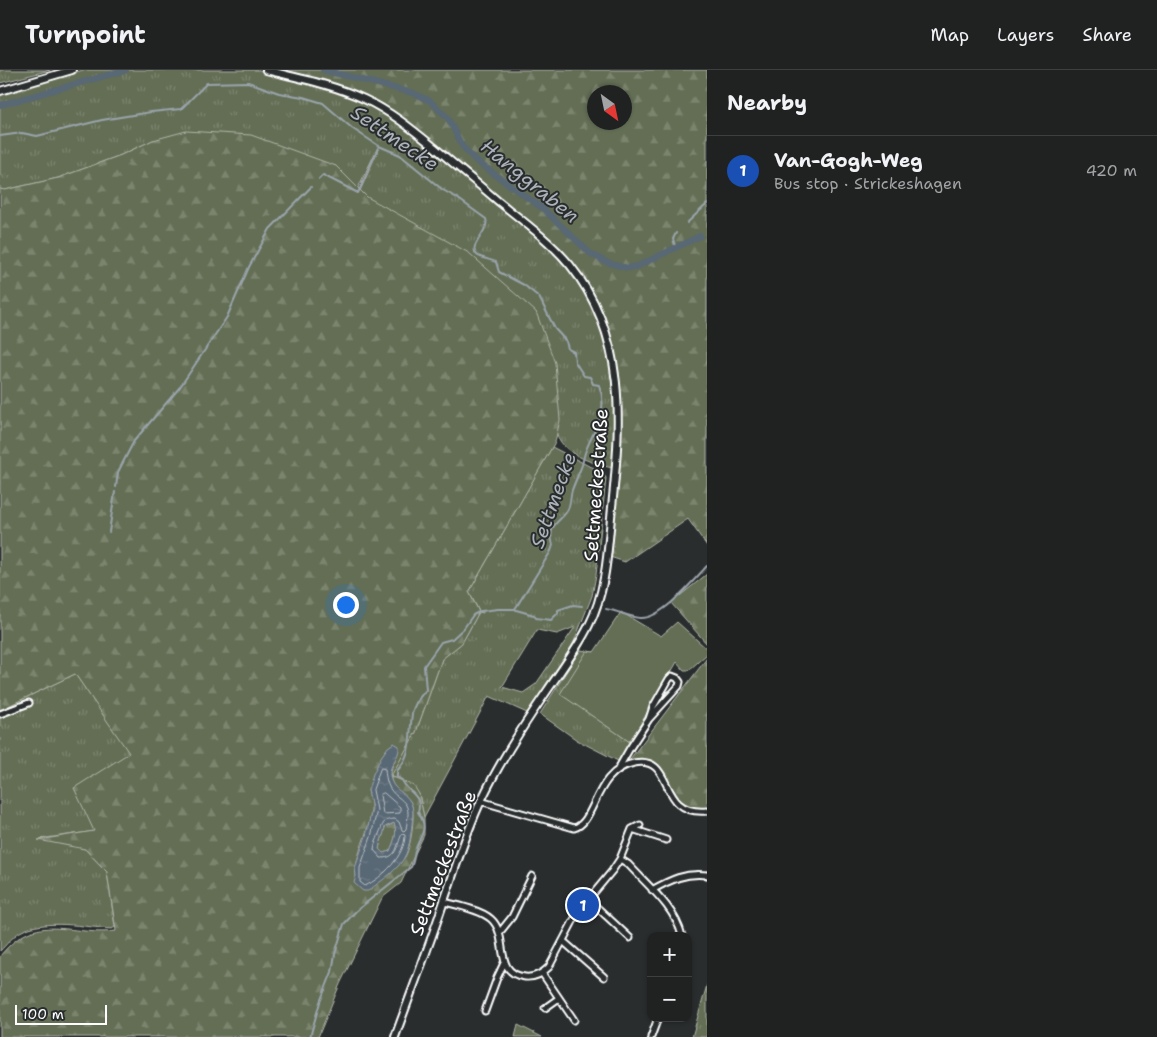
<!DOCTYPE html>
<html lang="en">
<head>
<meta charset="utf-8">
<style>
  :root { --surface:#202222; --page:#282a2a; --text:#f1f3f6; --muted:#a2a4a5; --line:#3d3f40; --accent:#b45309 }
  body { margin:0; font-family:"Shantell Sans",sans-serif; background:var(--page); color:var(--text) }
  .controls { position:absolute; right:15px; bottom:15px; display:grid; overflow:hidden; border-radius:10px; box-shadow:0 1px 4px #0004 }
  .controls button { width:45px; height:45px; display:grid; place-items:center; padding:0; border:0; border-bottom:1px solid var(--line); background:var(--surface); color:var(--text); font:25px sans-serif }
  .compass { position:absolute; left:587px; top:15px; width:45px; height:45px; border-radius:50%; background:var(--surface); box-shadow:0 1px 4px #0004; rotate:147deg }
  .scale { position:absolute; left:15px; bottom:12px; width:92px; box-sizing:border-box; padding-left:5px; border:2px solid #fff; border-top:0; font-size:14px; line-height:18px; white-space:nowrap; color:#fff; -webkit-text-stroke:4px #2a2d2e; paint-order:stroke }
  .you { position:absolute; left:345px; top:534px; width:18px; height:18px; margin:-12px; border:4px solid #fff; border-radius:50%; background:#1a73e8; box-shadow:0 0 0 8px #1a73e833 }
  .badge { display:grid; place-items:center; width:32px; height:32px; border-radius:50%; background:var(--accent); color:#fff; font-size:16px; font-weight:700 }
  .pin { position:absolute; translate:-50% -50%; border:2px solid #fff; box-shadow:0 1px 5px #0006 }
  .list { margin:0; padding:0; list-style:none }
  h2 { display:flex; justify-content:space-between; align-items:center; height:65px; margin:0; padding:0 20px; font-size:21px }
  h2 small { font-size:16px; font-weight:400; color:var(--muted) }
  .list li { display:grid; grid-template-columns:32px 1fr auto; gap:15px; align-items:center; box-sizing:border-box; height:70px; padding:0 20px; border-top:1px solid var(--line) }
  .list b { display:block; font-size:19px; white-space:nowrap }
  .list p { margin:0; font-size:16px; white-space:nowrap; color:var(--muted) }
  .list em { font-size:16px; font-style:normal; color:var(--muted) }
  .map { position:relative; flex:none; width:707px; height:967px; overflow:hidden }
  header { display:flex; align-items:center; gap:30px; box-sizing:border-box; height:70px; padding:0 25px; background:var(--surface); border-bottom:1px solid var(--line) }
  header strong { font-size:24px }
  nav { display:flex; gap:28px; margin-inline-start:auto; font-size:18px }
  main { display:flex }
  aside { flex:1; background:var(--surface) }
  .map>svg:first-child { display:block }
  .grass { fill:url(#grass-tufts); stroke:#b2b6aa; fill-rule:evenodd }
  .forest { fill:url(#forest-firs); stroke:#b2b6aa; fill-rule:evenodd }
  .garden { fill:#646e55; stroke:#b2b6aa }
  .water { fill:url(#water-ripples); stroke:#9ba4ac; fill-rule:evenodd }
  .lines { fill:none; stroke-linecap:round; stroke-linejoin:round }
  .shore { stroke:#bcc2c7; stroke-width:1 }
  .stream { stroke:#9ba4ac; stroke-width:2 }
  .canal { stroke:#586774; stroke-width:6 }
  .minor-casing { stroke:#fff; stroke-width:9 }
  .tertiary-casing { stroke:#fff; stroke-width:10 }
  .minor { stroke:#2a2d2e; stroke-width:5 }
  .tertiary { stroke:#2a2d2e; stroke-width:6 }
  .labels { text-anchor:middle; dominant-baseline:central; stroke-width:4; stroke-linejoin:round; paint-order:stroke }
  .street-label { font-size:19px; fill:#fff; stroke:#2a2d2e }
  .water-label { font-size:20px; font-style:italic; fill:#acb3ba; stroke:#2a2d2e }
</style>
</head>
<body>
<header>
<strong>Turnpoint</strong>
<nav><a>Map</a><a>Layers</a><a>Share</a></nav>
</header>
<main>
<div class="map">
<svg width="707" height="967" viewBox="0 0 707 967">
  <defs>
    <pattern id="grass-tufts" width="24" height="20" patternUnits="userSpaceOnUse" patternTransform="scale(1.25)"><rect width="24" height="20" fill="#646e55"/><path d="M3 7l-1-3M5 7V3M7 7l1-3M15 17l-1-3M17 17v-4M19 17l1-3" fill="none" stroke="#7b846e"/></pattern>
    <pattern id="forest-firs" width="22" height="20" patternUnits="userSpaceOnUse" patternTransform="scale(1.25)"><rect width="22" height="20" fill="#646e55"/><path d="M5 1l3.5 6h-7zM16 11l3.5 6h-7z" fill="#7b846e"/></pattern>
    <pattern id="water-ripples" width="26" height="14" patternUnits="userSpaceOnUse" patternTransform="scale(1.25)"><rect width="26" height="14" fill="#586774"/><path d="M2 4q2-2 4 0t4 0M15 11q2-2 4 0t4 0" fill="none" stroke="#717e89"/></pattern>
  </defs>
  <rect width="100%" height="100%" fill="#2a2d2e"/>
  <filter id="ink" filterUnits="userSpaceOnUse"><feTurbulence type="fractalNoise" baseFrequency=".02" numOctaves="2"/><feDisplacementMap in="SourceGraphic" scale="10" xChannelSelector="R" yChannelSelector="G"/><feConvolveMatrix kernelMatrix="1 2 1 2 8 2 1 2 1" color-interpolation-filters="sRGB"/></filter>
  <g filter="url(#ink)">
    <path class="grass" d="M0,0H50L0,13Z
      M83,0H259L354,27L381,41L424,72L553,182L579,212L593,236L608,278L613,306L615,356L612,398C592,393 561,384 556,361L360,121L379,78L378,77L358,118L336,96L153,70L121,85L58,108L5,120L0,119V24Z
      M552,377L589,396L598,399L602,401L606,408L596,505L592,526L568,587L527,643L489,626L424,747L419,724L390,706L416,662L442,589L462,573L479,542L483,543V541H479L469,522ZM575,557L536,614L523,623L502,617L537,560L557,564Z
      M580,580L594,582L561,624L630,672L618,691L577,670L540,644Z
      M75,604L130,683L75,718L95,761L40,769L85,779L107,802L115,857L112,859C85,857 45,848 20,862C13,866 6,875 0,881V640Z
      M707,915V967H692Z"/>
    <path class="forest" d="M278,0H707V476L688,449L625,492L607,486L615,402L620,381L621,352L619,302L602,240L587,213L562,179L429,69L383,34L357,22ZM594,22H624V52H594Z
      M186,61L251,65L336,96L367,127L469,183L536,242L555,293L560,350L555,372L469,522L479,542L462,573L442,589L416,662L391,706L414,716L419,724L424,747V765L401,813L382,828L340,914L318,967H0V886C38,839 68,867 116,861L107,802L85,779L38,770L94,761L74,718L129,683L75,604L0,640V119L5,120L58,108L121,85L153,70ZM395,690C390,699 388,711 396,719C401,725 410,727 412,736C415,747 411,777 405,787C402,791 398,795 395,799L356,806C354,785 370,762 371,740C372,733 369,726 368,720Z
      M707,504V574L671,533Z
      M707,588V738H704L685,737L658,696L630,689Z
      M394,753C398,763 394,771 390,781L383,783L379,779C380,771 384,765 385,757Z
      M518,955L542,967H515Z"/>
    <path class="garden" d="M621,542L661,566L677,552L707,579V584L689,600H684L677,592L630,672L560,624L587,581L594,582Z"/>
    <path class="water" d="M394,673L399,676C400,688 389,694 390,705C392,721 403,720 410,731C414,738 413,746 412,754C411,764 410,774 406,784C400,799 381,811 368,821H363L354,813L356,806L355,798L366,766L372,739L368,720L373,704L381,687L388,677ZM394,753C398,763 394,771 390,781L383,783L379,779C380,771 384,765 385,757Z"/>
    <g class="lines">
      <path class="shore" d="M381,698L385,699C386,711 388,720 398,727C401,729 404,732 406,735C410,742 407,752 406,759L404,761L402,760L399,752L395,749C382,749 383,755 379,764C377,771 374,773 374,780L381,788C398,788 396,776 402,764L405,765C405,786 382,808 365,816L360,812V798L371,767L377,740L373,720Z
        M384,723L400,737V743L383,744L380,725Z"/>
      <path class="stream" d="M0,66L22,63L37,66L102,50L151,42L181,39L207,13L248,12L279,23L303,27L323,33L353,59L379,76L400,85L443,120L457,128L486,149C490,161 467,176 477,185C480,188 492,190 496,192L499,202L524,215L539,227L555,259L566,271L568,279L574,282L575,292L584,306L590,307L593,314L599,315C609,341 595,357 586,380C584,385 583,390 582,395C579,403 575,412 572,420C570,426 571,433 568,439C562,452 546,453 553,475L551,481L515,539H498L481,541L473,545L464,558L452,569L441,572L424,596L426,620C420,626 413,636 412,644C409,665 413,683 397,701V707L402,710C407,723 423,724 418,742C430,760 420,764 415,781C414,786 414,791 411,797L356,841L344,854L335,884L332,902L320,932L310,967
        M319,109L323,105L358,123L379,76
        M687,153L707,134
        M676,163L673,169L676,179
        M116,417L118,402L134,371L180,317L227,247L249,197L270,159L311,117
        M109,462L115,422
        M606,539C618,541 629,547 640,548C661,550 693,511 707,496
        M516,540L534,545L536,548L551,550L558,543V540L573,535L582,536"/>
      <path class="canal" d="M323,0L413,23L430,31L448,48L462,76L476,91L542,138L591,184L606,192L619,196L628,198L638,196L700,166
        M0,35L126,0"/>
      <g class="minor-casing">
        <path id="minor" d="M0,644L29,633
          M618,699L630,678L649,649L653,637L669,609L672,606L677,608L680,612L679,616L649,649
          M480,731L574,758C596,753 594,701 634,693C677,685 655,746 707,741
          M632,759L666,770
          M620,789L628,794C648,816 675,837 682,866
          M652,820C670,810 686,802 707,805
          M588,829L630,868
          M444,832C457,835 481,840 491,849C510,866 492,903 525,907C535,908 542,904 549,897L578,842L612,801L620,789L632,759L640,755
          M500,862L512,847L532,806
          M563,871L604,907
          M542,903L574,950
          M545,938L559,928
          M485,941L497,908L504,893
          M651,967L658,948"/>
      </g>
      <g class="tertiary-casing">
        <path id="tertiary" d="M266,0C299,8 334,15 364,29C390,41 412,59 434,77C455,95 477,113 498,131C523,151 550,171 570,195C627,266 621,352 612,437C608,476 607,520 589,555C578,578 561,600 547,621C523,656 500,691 482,729C466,762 456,797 444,831C429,877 411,922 395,967
          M0,21L72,0"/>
      </g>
      <use href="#minor" class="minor"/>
      <use href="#tertiary" class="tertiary"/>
    </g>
  </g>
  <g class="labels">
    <g class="street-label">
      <text transform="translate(596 415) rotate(-86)">Settmeckestraße</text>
      <text transform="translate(443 793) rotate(-69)">Settmeckestraße</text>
    </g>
    <g class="water-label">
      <text transform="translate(395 68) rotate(34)">Settmecke</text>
      <text transform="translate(530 111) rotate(39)">Hanggraben</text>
      <text transform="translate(553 430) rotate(-70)">Settmecke</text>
    </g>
  </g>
</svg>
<div class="controls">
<button>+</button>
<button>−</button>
</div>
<svg class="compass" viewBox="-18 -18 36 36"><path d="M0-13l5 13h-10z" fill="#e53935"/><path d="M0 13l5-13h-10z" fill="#a2a4a5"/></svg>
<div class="scale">100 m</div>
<div class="you"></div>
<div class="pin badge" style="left:583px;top:835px;background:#1a4fb4">1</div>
</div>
<aside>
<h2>Nearby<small></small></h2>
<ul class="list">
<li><span class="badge" style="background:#1a4fb4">1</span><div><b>Van-Gogh-Weg</b><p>Bus stop · Strickeshagen</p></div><em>420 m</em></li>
</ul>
</aside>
</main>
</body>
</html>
